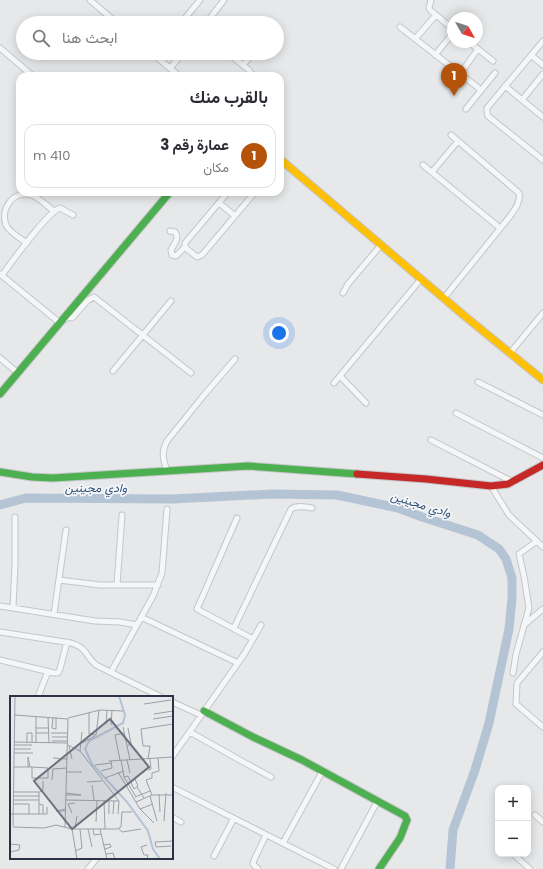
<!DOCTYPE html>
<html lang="ar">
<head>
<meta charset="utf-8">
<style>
  :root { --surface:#fff; --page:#f7f7f7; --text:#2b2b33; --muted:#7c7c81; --line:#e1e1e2; --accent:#b45309 }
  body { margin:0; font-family:Poppins,Vazirmatn,sans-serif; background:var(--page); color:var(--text); direction:rtl }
  .controls { position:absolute; right:12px; bottom:12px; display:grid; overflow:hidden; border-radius:8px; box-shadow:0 2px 10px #0003 }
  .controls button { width:36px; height:36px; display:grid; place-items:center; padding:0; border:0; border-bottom:1px solid var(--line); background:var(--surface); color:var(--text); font:20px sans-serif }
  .compass { position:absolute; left:447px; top:12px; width:36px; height:36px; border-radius:50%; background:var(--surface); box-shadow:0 2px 10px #0003; rotate:129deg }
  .you { position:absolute; left:279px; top:333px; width:14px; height:14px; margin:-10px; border:3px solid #fff; border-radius:50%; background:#1a73e8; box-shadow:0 0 0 6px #1a73e833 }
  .badge { display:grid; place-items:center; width:26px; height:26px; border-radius:50%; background:var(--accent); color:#fff; font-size:13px; font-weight:700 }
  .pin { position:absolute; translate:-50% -33px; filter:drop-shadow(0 1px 2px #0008) }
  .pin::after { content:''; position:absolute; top:21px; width:14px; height:12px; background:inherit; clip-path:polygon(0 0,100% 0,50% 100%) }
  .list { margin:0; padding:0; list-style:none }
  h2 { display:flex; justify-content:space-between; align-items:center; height:52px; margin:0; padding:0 16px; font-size:17px }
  h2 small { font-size:13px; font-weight:400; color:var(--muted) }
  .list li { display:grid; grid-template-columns:26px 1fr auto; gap:12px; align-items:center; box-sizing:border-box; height:64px; margin:0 8px 8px; padding:0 8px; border:1px solid var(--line); border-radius:12px }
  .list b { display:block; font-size:15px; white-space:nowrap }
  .list p { margin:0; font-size:13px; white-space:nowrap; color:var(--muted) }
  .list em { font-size:13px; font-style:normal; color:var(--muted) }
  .icon { flex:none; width:22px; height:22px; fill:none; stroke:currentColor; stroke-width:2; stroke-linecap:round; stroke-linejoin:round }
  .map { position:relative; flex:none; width:543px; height:869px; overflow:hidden; direction:ltr }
  .search { position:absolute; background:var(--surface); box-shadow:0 2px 10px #0003; left:16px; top:16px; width:268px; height:44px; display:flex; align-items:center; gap:10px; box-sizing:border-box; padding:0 14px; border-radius:22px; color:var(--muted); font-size:15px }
  .panel { position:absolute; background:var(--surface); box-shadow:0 2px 10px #0003; left:16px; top:72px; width:268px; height:124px; border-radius:12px; direction:rtl }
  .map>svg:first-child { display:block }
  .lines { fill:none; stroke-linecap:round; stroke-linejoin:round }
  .river { stroke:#b4c4d5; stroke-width:9 }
  .street-casing { stroke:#c4c6c8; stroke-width:7 }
  .fast-casing { stroke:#c4c6c8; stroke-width:9 }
  .slow-casing { stroke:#c4c6c8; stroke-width:9 }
  .jam-casing { stroke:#c4c6c8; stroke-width:9 }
  .street { stroke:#f5f6f7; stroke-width:5 }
  .fast { stroke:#4caf50; stroke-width:7 }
  .slow { stroke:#ffc107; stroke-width:7 }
  .jam { stroke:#c62828; stroke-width:7 }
  .labels { text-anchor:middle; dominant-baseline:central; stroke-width:3.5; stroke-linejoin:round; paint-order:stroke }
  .water-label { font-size:12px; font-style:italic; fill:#34527a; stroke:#f4f6f9 }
  .inset-river { fill:none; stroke:#b4c4d5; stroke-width:2 }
  .inset-road { fill:none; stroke:#9ba0a8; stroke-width:1 }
  .view { fill:#6c737f; fill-opacity:0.15; stroke:#6c737f; stroke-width:2 }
  .inset-edge { fill:none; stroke:#2b3445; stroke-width:2 }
</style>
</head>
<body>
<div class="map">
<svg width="543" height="869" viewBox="0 0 543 869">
  <rect width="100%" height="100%" fill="#e6e8ea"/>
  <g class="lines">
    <path class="river" d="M0,505L26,498L172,499L272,494L337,495L398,508L422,517L478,535L499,549L506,559L512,578V598L509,629L489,723L475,770L453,830L450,869"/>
    <g class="street-casing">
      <path id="street" d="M90,0L117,23
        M431,0L429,8L430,10L453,29
        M181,23L200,0
        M206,23L224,0
        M400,27L481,90
        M415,39L436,15
        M543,41L487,108V112L488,116L543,160
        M469,42L493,61
        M0,48L33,76
        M152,53L179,76
        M228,53L249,70L251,73L248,76
        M435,55L453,33
        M531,55L543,65
        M243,65L253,53
        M170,68L183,53
        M460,74L478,49
        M505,86L543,117
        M522,100L543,74
        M466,109L495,73
        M423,165L500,228
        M432,172L458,141
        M228,192L185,243V246L187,249L197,257L202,255L255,192
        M219,203L235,216
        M170,231L175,232C180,238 174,244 171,250L172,255L176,256L185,247
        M27,243C20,238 10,233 6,225C0,208 14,190 31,195C40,198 47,206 54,211
        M0,274L60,323
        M2,275C12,262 47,212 60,208L73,215
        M343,293L348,284L381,245
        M444,298L511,215C515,209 521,201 519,193L451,135
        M64,317L66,319L68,317L72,318L88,300L94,297L191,373
        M510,353L543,313
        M0,358L18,373
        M113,371L171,301
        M340,376L366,403
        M478,382L543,415
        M334,383L421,279
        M456,413L543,458
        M431,440L513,482
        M167,471C163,459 161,452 167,441L204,395L235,359
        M491,486L509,515L543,547
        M237,518L197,609L253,639
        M59,580L100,585H158
        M117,585L122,515
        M0,606L95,621L120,622L137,625
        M13,608L15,564V517
        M54,614L66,530
        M141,617L238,663
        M524,625L543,609
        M234,628L291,509C297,505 305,507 312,508
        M0,632L71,643C89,649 84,655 96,665L161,697
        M543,652L517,683L516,704L543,727
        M0,660L54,673H58L60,669L67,642
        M111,672L153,596L162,573L167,509
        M513,673L516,654L529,608L524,576L519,554L537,541
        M38,697L48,671
        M172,702L201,715
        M190,732L238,759L271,777
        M172,757L245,653L261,625
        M172,787L334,869
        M535,815L543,822
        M172,817L181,822
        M283,843L322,772
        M513,854L530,869
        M214,856L234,818
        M88,869L97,858
        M258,869L253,864L254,860L266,835
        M341,869L377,802"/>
    </g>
    <g class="fast-casing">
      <path id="fast" d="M0,394L170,192
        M0,472L32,477L53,478L248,466L357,474
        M204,711L253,737L302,760L405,816L407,820L400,838L379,869"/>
    </g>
    <g class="slow-casing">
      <path id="slow" d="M280,159L467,318L543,380"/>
    </g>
    <g class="jam-casing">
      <path id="jam" d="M357,474L426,479L491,486L508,484L543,465"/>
    </g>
    <use href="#street" class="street"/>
    <use href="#fast" class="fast"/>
    <use href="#slow" class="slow"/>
    <use href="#jam" class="jam"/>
  </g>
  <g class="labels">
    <g class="water-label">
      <text x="96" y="487">وادي مجينين</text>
      <text transform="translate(421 504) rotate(17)">وادي مجينين</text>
    </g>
  </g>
  <g transform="translate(10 696)">
    <rect width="163" height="163" fill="#e6e8ea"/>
    <path class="inset-river" d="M109,0L115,19L113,27L79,45L75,53L82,68L117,106L138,135L143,153L150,163"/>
    <path class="inset-road" d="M134,8L161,4M79,17V38L86,39L89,14M144,18L163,15M5,19L58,23L55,131M38,21L39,47M43,21L42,32L46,33V21M58,22L90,14L113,15M143,23L163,20M96,28L97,14M101,29L102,14M113,31L120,64M26,32H39M26,37H39M41,37H58M42,41H58M42,45H58M4,46L58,47M17,47V37H22V46M26,47V20M72,47L85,40M4,49H22M58,49L70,55L109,105L108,118M59,50L62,63M117,50L121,48L118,32M4,53H21M70,55L72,36M4,57H23M43,62L57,63M138,63L140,50H133L131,33L163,28M110,64L105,39L114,37M111,64L114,81L126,101M117,64L120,77M99,65L163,61M85,69L101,67M4,71H22L38,72V82H22V71M18,71V61L20,71M138,74L141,73L140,63M91,75L102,72L101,65M57,76H72M108,76L130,113L144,127M114,81L118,80L124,93M95,82L114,75M42,84L43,73L57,72M77,86L92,85M82,89L84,104M127,91L134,102M124,93L128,90L125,83M4,96H30L33,94V85M56,97L71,99H56M149,98L150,116M142,99L136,84L142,82V77L149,75L148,62M4,100H29M140,100L147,125M125,101L140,95M3,104H29M56,104L108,105M94,105L95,133M126,106L142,99H163M3,108H19V118M29,108L33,109V118M130,113L143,108M56,115H46L56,113M62,117L58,108L65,107M0,118H37V111M29,118V96M99,118V105M103,118L104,105M154,125L156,97M86,126L87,105M3,130L5,0M3,131L34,132L46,129L62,133H107L111,131L112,116H122M65,132L67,120M62,133L67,163M78,133L82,151M83,133L84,139L91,138M90,133L97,163M109,133L112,136L131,133M0,148L10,149L9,154L0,156M93,149L100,148L101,151L95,153M137,149L131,151L134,159H138L137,163M161,150L146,151L145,146L163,145M65,155L72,152L70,133M96,158L103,157L105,163"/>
    <path class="view" d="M100,23L139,71L62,133L24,85Z"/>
    <rect width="163" height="163" class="inset-edge"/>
  </g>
</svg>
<div class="controls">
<button>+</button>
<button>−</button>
</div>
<svg class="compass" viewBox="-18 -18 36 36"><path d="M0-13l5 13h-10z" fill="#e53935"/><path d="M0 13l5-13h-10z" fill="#7c7c81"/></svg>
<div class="you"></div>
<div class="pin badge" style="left:454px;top:96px">1</div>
<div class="search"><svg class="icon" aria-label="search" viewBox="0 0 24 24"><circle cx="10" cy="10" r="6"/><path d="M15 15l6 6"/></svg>ابحث هنا</div>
<section class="panel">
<h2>بالقرب منك<small></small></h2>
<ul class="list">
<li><span class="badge">1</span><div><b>عمارة رقم 3</b><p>مكان</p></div><em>410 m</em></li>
</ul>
</section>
</div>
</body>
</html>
